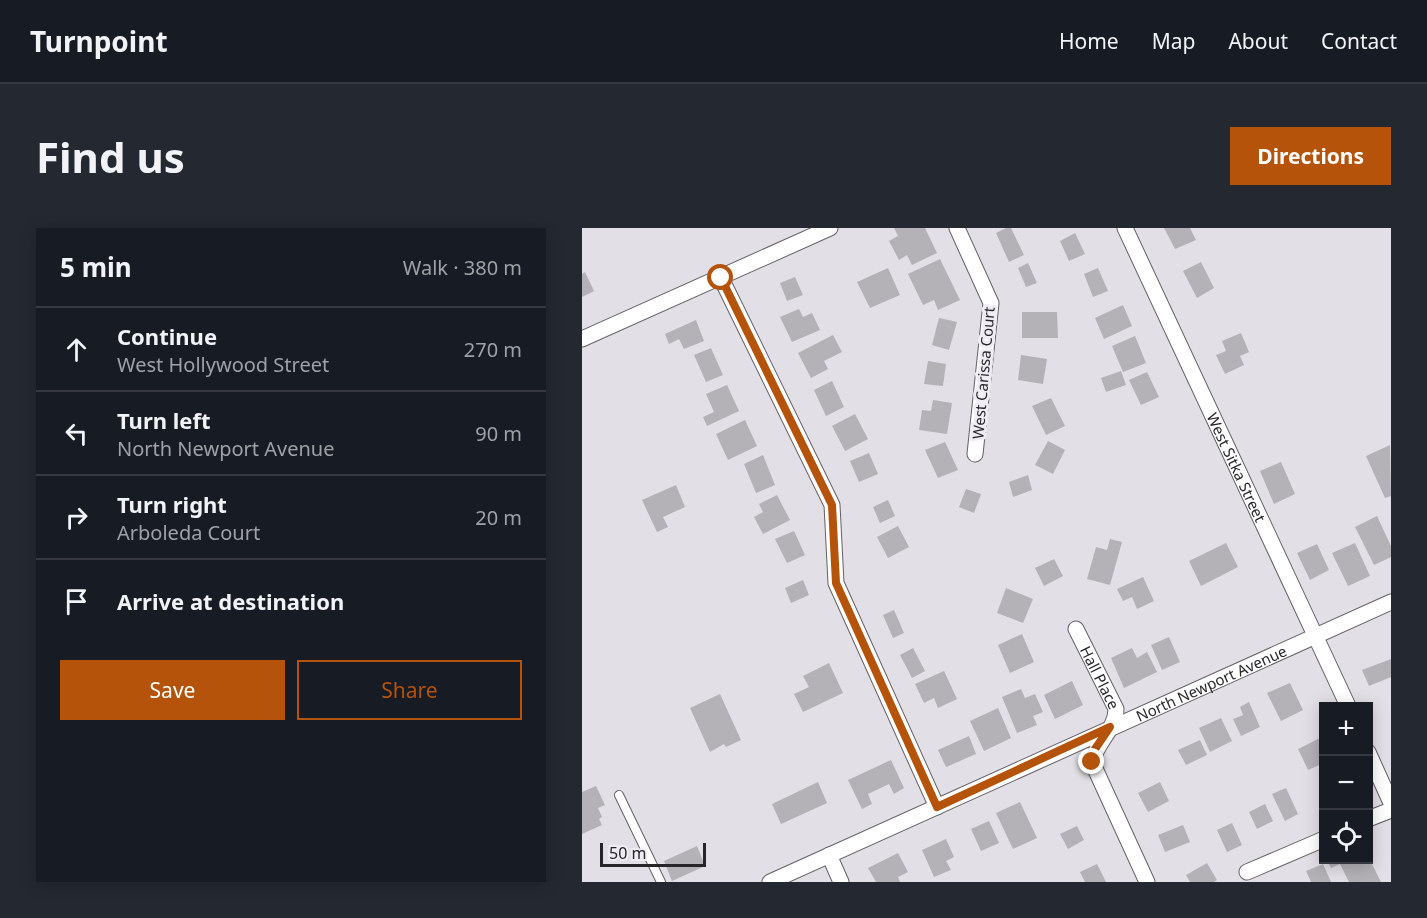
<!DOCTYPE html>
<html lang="en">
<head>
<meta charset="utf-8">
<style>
  :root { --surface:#171b24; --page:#242831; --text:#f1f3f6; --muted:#9ea1a6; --line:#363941; --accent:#b45309 }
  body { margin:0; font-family:"Noto Sans",sans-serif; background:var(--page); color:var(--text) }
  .controls { position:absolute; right:18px; bottom:18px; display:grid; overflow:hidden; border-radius:0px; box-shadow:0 3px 15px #0003 }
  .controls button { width:54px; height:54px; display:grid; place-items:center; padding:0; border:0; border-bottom:2px solid var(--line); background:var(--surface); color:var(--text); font:30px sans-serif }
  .scale { position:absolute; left:18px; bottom:15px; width:106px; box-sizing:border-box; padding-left:6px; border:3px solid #272528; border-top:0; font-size:16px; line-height:21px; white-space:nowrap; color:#272528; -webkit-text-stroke:4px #f0ecf3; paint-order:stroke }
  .stop { position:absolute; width:18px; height:18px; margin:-14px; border:4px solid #b45309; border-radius:50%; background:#fff }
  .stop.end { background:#b45309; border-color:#fff; box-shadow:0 2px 6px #0008 }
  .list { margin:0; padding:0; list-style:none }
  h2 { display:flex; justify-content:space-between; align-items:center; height:78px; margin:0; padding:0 24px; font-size:26px }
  h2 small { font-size:20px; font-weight:400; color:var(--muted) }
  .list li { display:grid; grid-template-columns:39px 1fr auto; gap:18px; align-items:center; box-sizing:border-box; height:84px; padding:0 24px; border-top:2px solid var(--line) }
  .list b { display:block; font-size:22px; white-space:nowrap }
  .list p { margin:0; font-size:20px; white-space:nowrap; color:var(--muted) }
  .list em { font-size:20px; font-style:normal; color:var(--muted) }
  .actions { display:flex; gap:12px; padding:18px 24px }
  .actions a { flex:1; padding:14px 0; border:2px solid var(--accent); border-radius:0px; text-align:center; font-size:21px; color:var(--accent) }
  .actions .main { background:var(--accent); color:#fff }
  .icon { flex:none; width:33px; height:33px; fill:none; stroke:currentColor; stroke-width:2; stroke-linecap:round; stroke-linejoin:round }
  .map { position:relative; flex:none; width:809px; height:654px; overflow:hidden; border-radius:0px }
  header { display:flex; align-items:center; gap:36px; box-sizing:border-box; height:84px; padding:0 30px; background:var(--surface); border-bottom:2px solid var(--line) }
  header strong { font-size:28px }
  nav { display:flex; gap:33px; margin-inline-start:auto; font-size:21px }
  .intro { display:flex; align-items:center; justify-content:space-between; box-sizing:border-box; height:144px; padding:0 36px }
  h1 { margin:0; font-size:42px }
  .button { padding:15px 27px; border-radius:0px; background:var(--accent); color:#fff; font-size:21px; font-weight:700 }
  main { display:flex; gap:36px; padding:0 36px }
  aside { flex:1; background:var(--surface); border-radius:0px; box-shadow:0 3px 15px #0003 }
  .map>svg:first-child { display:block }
  .building { fill:#b4b1b7 }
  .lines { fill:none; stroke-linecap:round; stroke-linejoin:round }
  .lane-casing { stroke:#636065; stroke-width:10 }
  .street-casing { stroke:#636065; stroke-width:17 }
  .lane { stroke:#fff; stroke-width:8 }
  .street { stroke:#fff; stroke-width:15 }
  .route { stroke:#b45309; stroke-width:8 }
  .labels { text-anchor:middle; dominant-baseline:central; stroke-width:6; stroke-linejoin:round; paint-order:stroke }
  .street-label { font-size:15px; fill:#272528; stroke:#f0ecf3 }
</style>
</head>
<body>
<header>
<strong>Turnpoint</strong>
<nav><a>Home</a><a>Map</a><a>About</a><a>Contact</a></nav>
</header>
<div class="intro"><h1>Find us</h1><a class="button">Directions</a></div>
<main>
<aside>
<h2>5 min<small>Walk · 380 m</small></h2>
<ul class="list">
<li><svg class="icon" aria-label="ahead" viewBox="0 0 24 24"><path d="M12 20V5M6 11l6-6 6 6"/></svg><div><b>Continue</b><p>West Hollywood Street</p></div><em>270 m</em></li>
<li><svg class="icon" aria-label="left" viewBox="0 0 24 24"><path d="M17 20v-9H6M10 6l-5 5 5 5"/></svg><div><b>Turn left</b><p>North Newport Avenue</p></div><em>90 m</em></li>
<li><svg class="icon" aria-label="right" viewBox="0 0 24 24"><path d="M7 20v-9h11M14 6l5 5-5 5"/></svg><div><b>Turn right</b><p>Arboleda Court</p></div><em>20 m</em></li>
<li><svg class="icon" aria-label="arrive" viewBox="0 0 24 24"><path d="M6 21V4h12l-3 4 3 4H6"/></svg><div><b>Arrive at destination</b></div></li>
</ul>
<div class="actions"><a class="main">Save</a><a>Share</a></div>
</aside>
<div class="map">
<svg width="809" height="654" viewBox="0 0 809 654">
  <rect width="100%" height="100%" fill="#e3dfe6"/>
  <path class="building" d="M312,0H343L355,25L330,37L325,27L317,32L307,13L316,8Z
    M424,0H429L442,27L427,34L414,5Z
    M582,0H608L614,12L593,21Z
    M493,5L503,26L487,33L478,13Z
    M358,31L378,72L356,82L352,72L341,77L326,46Z
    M619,34L632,60L615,70L601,43Z
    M446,35L455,55L444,59L436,40Z
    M306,40L318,67L288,80L275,54Z
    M516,40L526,63L511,69L502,46Z
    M3,44L12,63L0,69V46Z
    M213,49L221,67L205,73L198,55Z
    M541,77L550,98L522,111L513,90Z
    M217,81L221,89L230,85L238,102L210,114L198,89Z
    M440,84H475L476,110H440Z
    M357,90L375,94L367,122L350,117Z
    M114,92L122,113L102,121L97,111L87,116L83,106Z
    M659,105L667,124L658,128L662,137L643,146L634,127L644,123L640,113Z
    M251,107L260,124L242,133L246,141L229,150L216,125Z
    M553,108L564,135L541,144L530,118Z
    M129,120L141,147L124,154L112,127Z
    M439,127L465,131L461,156L436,152Z
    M346,133L364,136L361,158L342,156Z
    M539,143L544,157L524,164L519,150Z
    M565,144L577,169L559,177L547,152Z
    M250,153L262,179L244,188L232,162Z
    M145,157L157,183L125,198L121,189L132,184L124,166Z
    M469,170L483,198L464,207L450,178Z
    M351,172L370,175L365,206L337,202L340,182L349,183Z
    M273,186L286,211L263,223L250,198Z
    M163,192L175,218L146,232L134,206Z
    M466,213L483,222L471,246L453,237Z
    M363,214L376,242L356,250L343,222Z
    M808,217L809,268L803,270L784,228Z
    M287,225L296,246L277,254L268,233Z
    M181,227L193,257L174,265L162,236Z
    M699,234L713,266L692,276L678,243Z
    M446,247L450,262L431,269L427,254Z
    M94,257L103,279L81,289L86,299L75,304L60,272Z
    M384,261L399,266L392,285L377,279Z
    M195,267L208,292L181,306L172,289L181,284L177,276Z
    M306,272L313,288L298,295L291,279Z
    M795,288L809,318V329L792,337L773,299Z
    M316,298L327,319L306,330L295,309Z
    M212,303L223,327L205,335L193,311Z
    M528,311L540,314L528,357L505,351L514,319L525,322Z
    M644,315L656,339L619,358L607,333Z
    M773,315L788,348L766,358L750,325Z
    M735,316L747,342L728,352L715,325Z
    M472,331L481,348L462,358L453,340Z
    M561,349L572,373L555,381L550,369L541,373L535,361Z
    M221,352L227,367L209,375L203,360Z
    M424,360L451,371L441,395L415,385Z
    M312,382L322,405L311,410L301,387Z
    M440,406L452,434L428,445L416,417Z
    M587,409L598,434L580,442L569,417Z
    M331,420L343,443L330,450L318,427Z
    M550,420L555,430L565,424L575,444L542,460L529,430Z
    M809,431V449L787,458L780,442Z
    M247,435L261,465L221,484L212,466L227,459L221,448Z
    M362,443L375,471L356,480L352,470L342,475L333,456Z
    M490,453L501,477L473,491L462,467Z
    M708,455L721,482L699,493L685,465Z
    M439,461L443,470L453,466L461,484L451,488L455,497L435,505L420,469Z
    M138,466L159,512L144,519L142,516L128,524L108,480Z
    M667,474L678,499L659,508L651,491L661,487L658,479Z
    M416,480L429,510L402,523L388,493Z
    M639,490L650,513L628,524L617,500Z
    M387,508L394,526L364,539L356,522Z
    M742,508V535L726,542L716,521Z
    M618,512L625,527L604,537L596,522Z
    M309,532L322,560L312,566L307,556L286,566L290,576L280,581L266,552Z
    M236,554L245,575L199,596L190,576Z
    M578,554L587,573L566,584L556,565Z
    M14,558L23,577L16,580L20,589L17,591L20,597L0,606V564Z
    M704,560L716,586L703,593L690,566Z
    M438,574L455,610L431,621L414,585Z
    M683,576L691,593L675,601L667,584Z
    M407,593L417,615L399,623L389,601Z
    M650,595L660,617L645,624L635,602Z
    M601,597L608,614L583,624L576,607Z
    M495,598L502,612L486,621L478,606Z
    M364,611L372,629L364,633L369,642L352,649L340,622Z
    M115,618L123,638L90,653L82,633Z
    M316,625L326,644L316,649L318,654H294L286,640Z
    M745,632H788L799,654H767L758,636L749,640Z
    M625,635L635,652L632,654H608L604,647Z
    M515,636L524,654H503L498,644Z
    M741,636L749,654H729L724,643Z"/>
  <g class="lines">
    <g class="lane-casing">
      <path id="lane" d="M37,567L79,654"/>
    </g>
    <g class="street-casing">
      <g id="street">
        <path d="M375,0L409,75L393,226"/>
        <path id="s1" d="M543,0L766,478"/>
        <path d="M139,50L250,277L254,355L355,579"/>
        <path d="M0,111L248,0"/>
        <path id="s2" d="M494,401L534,481C534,501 515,513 510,534L565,654"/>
        <path d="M786,524L809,575"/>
        <path d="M786,591L809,582"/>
        <path d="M247,627L259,654"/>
        <path d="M665,644L742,611"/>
        <path id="s3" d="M188,654L809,374"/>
      </g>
    </g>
    <use href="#lane" class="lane"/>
    <use href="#street" class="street"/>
  </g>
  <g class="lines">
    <path class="route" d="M139,50L250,277L254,355L355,579L528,499L513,521L510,534"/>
  </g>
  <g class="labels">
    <g class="street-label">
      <text transform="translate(401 145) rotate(-85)">West Carissa Court</text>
      <text stroke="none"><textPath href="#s1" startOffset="264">West Sitka Street</textPath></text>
      <text stroke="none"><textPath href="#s2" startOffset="54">Hall Place</textPath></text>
      <text stroke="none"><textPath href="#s3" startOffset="484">North Newport Avenue</textPath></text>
    </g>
  </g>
</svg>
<div class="controls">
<button>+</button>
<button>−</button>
<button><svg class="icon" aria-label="locate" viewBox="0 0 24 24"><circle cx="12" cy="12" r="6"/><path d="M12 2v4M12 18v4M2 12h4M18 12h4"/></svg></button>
</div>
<div class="scale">50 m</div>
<div class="stop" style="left:139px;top:50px"></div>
<div class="stop end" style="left:510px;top:534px"></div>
</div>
</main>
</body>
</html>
